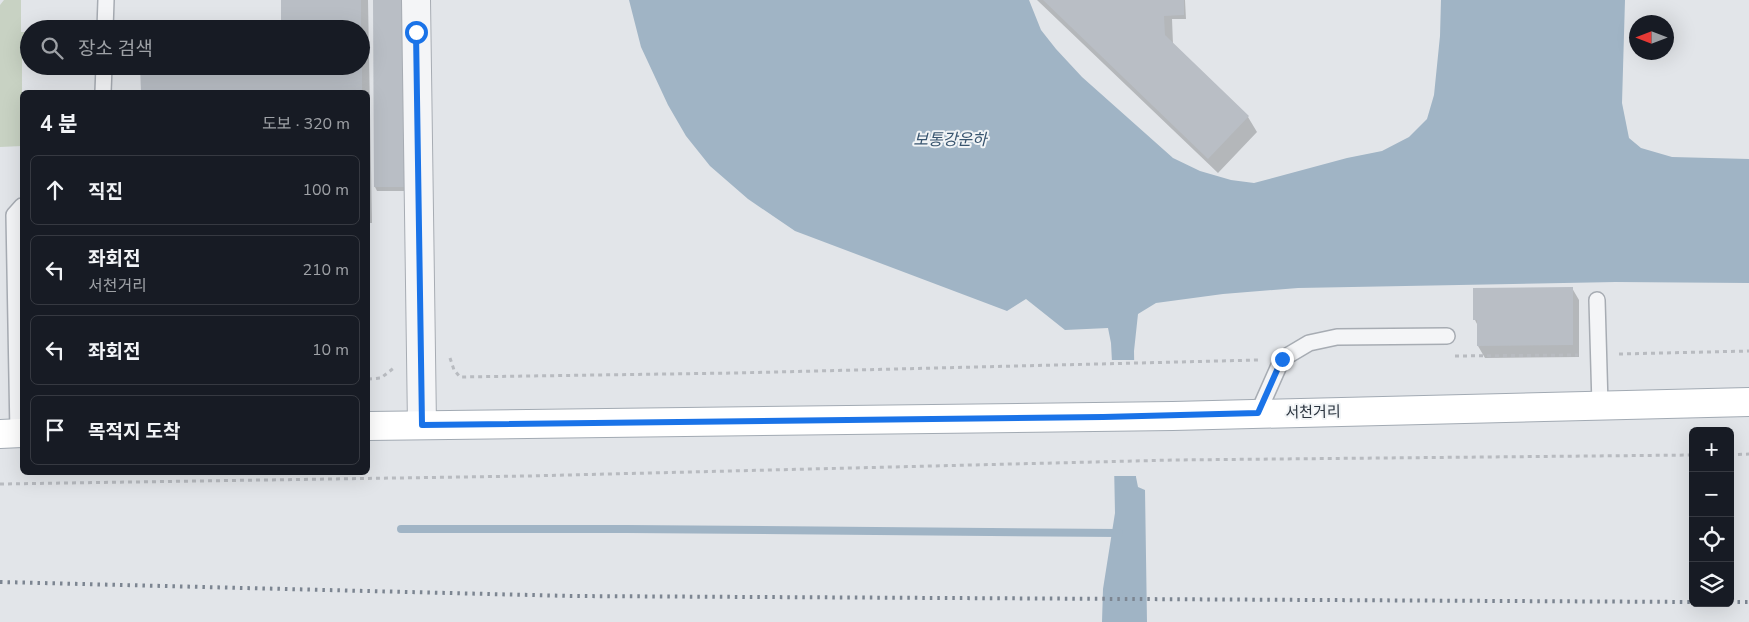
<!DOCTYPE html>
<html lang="ko">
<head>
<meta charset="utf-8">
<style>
  :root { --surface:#171b24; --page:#242831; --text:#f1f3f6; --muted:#9ea1a6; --line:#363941 }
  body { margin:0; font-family:"Nunito Sans","Noto Sans KR",sans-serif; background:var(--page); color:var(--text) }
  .controls { position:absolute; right:15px; bottom:15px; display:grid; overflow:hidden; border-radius:8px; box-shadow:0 5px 20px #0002 }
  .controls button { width:45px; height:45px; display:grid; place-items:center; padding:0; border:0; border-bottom:1px solid var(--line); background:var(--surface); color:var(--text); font:25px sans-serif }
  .compass { position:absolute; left:1629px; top:15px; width:45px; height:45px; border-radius:50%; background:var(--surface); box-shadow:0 5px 20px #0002; rotate:270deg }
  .stop { position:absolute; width:15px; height:15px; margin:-11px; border:4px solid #1a73e8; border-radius:50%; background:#fff }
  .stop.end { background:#1a73e8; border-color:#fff; box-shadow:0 1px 5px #0008 }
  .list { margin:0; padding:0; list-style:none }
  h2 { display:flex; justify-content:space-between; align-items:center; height:65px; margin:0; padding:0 20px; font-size:21px }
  h2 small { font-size:16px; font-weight:400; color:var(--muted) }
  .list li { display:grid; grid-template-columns:32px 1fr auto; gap:15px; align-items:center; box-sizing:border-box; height:70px; margin:0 10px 10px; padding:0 10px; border:1px solid var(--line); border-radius:8px }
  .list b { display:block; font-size:19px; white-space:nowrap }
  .list p { margin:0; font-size:16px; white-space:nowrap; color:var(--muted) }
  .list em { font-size:16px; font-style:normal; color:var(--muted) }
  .icon { flex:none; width:28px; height:28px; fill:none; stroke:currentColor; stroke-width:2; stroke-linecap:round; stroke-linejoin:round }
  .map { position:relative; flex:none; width:1749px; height:622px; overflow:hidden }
  .search { position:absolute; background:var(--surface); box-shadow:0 5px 20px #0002; left:20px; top:20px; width:350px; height:55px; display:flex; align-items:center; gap:12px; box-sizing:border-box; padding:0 18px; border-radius:28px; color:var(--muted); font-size:19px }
  .panel { position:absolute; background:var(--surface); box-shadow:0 5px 20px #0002; left:20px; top:90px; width:350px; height:385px; border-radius:8px }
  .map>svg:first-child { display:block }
  .green { fill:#c8d2c3 }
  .water { fill:#a0b4c5 }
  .pier { fill:#e2e5e9 }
  .shadow { fill:#0003 }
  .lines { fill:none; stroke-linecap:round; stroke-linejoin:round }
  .stream { stroke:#a0b4c5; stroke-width:8 }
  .building { fill:#b9bec5 }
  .service-casing { stroke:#a7acb3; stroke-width:18 }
  .minor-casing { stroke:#a7acb3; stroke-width:30 }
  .primary-casing { stroke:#a2aab3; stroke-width:30 }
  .path { stroke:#b8bbc0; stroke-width:3; stroke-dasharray:4 4; stroke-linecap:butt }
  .service { stroke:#f4f5f7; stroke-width:15 }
  .minor { stroke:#f4f5f7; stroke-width:28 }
  .primary { stroke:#fff; stroke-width:28 }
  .rail { stroke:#7c8591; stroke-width:4; stroke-dasharray:2.5 5; stroke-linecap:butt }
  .route { stroke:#1a73e8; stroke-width:6 }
  .labels { text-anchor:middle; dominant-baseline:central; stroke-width:4; stroke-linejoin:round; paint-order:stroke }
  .street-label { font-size:15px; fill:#2b343f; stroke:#f1f4f6 }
  .water-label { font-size:16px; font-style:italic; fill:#39556f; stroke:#f1f4f6 }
</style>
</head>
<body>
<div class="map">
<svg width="1749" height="622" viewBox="0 0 1749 622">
  <rect width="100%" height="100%" fill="#e2e5e9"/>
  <path class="green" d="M4,0H21V32H29V58H22V146L0,147V5Z"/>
  <path class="water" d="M629,0H1029L1041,30L1056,49L1082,77L1173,158L1200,171L1231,180L1254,183L1347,158L1382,151L1409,137L1427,119L1434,95L1440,36L1441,0H1625L1622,103L1629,138L1641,148L1672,157L1749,159V283L1616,282L1298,288L1223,294L1156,303L1138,314L1134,351L1136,477L1138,487L1145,490L1147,622H1102L1103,589L1115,513L1112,362L1111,343L1108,328L1065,330L1026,299L1007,311L795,231L748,199L710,166L686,136L668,105L641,47Z"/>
  <path class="pier" d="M1110,360H1137L1139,476H1112Z"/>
  <path class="shadow" d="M282,0H368L372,223H368V92H142L141,66H361V29H283Z
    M374,0L408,191H377L375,187Z
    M1037,0H1185L1186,19H1172L1173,44L1248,117L1257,132L1218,173Z
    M368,231L370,334H368Z
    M1572,288L1579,300V357L1485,358L1478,346V326L1475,320Z"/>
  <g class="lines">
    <path class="stream" d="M401,529H627L1119,533"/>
  </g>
  <path class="building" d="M281,0H361V29H281Z
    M373,0H405L406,187H374Z
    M1043,0H1184V15L1164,16L1165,35L1249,116L1208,159Z
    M140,66H362V92H141Z
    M1573,287V345L1477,346V320H1473V288Z"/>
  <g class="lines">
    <g class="service-casing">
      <path id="service" d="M105,29L106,0
        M103,92L104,66
        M1597,300L1600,405
        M1258,413L1282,359L1309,343L1337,337L1447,336
        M18,433L14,215L22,206"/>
    </g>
    <g class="minor-casing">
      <path id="minor" d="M416,0L422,425"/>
    </g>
    <g class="primary-casing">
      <path id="primary" d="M368,426L1173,416L1749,402
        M0,434L22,433"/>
    </g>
    <path class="path" d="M1619,354L1749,351
      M1455,356L1578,355
      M450,358L454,370L460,377L735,373L1258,360
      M368,379L381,378L395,367
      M1730,455L1749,454
      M0,484L528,476L1174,460L1693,455"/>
    <use href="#service" class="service"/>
    <use href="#minor" class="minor"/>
    <use href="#primary" class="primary"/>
    <path class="rail" d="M0,582L571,596L1693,602
      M1730,602H1749"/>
  </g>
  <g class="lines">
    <path class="route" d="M416,32L422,425L1103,417L1258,413L1282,359"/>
  </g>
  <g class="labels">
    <g class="street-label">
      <text transform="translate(1313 412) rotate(-1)">서천거리</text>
    </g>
    <g class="water-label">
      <text x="950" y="140">보통강운하</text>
    </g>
  </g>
</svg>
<div class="controls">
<button>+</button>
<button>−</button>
<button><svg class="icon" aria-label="locate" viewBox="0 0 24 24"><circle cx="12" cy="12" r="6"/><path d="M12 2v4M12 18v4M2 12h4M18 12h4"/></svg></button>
<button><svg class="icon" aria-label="layers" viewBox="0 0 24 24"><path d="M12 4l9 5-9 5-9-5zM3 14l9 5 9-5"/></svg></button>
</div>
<svg class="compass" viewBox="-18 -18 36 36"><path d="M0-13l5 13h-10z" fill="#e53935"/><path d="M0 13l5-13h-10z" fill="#9ea1a6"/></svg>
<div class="stop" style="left:416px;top:32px"></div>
<div class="stop end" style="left:1282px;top:359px"></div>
<div class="search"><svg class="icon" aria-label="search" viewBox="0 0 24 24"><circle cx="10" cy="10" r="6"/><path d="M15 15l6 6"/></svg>장소 검색</div>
<section class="panel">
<h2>4 분<small>도보 · 320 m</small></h2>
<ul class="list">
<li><svg class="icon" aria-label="ahead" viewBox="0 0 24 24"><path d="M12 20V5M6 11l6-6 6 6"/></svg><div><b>직진</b></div><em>100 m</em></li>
<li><svg class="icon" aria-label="left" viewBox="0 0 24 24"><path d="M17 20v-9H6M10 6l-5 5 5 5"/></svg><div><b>좌회전</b><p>서천거리</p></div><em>210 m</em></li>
<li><svg class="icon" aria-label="left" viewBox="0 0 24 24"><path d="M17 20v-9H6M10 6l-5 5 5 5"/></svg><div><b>좌회전</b></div><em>10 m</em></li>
<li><svg class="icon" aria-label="arrive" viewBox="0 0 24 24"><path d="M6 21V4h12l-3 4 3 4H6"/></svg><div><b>목적지 도착</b></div></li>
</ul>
</section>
</div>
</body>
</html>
